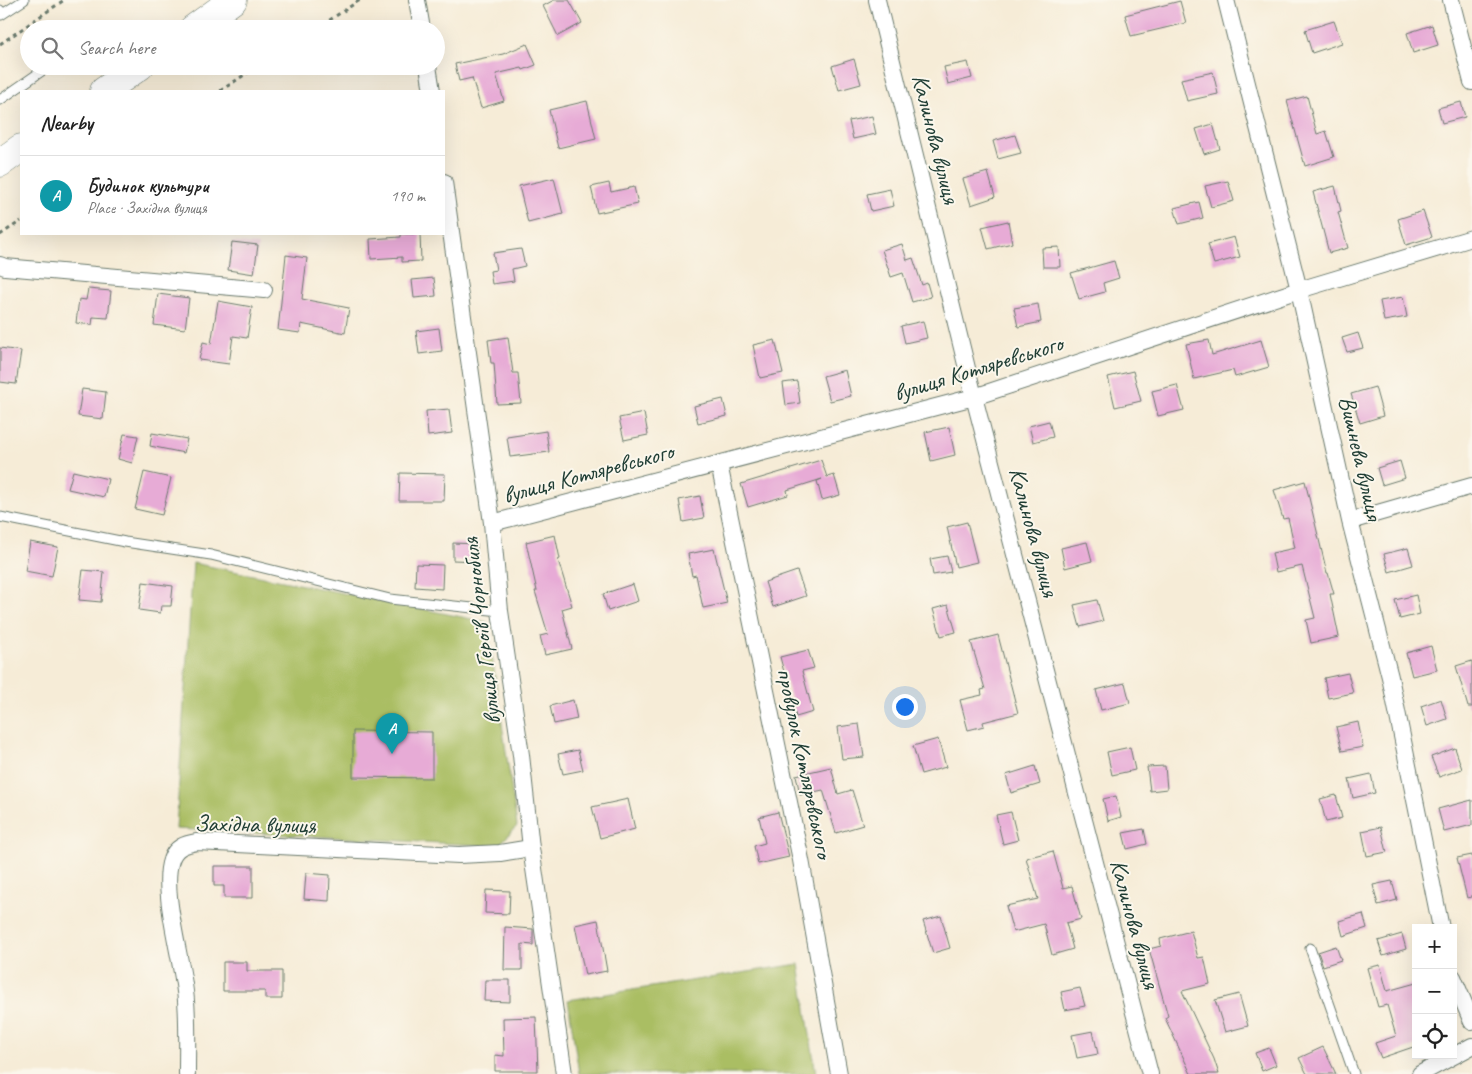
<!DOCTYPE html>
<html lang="en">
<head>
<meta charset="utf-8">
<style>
  :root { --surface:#fff; --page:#f6f6f6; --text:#222; --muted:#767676; --line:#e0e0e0; --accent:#111827 }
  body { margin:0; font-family:Caveat,sans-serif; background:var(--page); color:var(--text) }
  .controls { position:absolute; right:15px; bottom:15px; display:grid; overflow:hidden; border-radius:0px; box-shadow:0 5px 20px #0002 }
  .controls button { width:45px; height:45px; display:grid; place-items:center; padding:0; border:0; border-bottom:1px solid var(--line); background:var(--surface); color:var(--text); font:25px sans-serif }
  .you { position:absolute; left:904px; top:706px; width:18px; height:18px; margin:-12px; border:4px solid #fff; border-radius:50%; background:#1a73e8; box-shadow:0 0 0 8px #1a73e833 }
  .badge { display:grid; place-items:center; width:32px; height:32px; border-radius:50%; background:var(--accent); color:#fff; font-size:16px; font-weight:700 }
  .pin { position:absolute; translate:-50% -41px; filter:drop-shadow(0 1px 2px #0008) }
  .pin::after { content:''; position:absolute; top:26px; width:18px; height:15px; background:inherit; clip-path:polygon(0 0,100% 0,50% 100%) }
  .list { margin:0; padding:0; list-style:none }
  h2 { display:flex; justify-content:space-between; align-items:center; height:65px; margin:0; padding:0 20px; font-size:21px }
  h2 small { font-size:16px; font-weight:400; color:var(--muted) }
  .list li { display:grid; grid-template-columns:32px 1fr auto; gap:15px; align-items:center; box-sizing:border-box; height:80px; padding:0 20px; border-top:1px solid var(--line) }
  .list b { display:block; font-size:19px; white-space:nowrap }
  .list p { margin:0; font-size:16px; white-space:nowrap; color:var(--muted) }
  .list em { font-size:16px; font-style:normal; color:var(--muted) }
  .icon { flex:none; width:28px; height:28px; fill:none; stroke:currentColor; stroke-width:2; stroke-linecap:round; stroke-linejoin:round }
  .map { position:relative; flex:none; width:1472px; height:1074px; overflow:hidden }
  .search { position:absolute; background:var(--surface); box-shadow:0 5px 20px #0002; left:20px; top:20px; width:425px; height:55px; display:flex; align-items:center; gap:12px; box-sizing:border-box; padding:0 18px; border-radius:28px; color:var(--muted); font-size:19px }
  .panel { position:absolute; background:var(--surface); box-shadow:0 5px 20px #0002; left:20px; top:90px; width:425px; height:145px; border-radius:0px }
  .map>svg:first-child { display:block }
  .green { fill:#aabe63; stroke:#647e4c }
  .building { fill:#e7abd6 }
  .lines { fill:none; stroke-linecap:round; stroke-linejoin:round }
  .lane-casing { stroke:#6a7a6d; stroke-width:11 }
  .street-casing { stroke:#6a7a6d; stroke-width:18 }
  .highway-casing { stroke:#6a7a6d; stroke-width:29 }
  .path { stroke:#6a7a6d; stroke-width:3; stroke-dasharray:4 4; stroke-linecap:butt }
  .lane { stroke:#fff; stroke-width:9 }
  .street { stroke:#fff; stroke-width:16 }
  .highway { stroke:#fff; stroke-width:28 }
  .labels { text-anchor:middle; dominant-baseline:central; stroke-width:4; stroke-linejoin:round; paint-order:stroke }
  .street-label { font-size:24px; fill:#1f3d34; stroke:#fbf7ec }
</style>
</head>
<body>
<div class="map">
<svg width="1472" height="1074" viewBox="0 0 1472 1074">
  <rect width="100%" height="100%" fill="#fbf7ec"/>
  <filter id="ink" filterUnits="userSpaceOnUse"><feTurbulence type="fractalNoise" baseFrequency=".02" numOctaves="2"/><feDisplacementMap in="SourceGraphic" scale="10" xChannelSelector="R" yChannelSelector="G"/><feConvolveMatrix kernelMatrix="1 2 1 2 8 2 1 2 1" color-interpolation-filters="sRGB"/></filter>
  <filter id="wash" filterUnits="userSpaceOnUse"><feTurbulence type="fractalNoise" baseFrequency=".0096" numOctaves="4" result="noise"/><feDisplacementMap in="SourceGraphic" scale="20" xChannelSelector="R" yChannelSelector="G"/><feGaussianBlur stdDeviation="1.12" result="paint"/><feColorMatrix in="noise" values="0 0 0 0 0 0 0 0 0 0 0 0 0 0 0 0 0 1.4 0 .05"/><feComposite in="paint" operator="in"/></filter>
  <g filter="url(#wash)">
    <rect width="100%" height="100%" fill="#f6ecd7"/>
    <path class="green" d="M193,563L487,622L517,826L498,846L176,829Z
      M799,964L816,1074H579L568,1000Z"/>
    <g id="blocks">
      <path class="building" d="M554,0H569L582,23L558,36L543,6Z
        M1180,1L1186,23L1131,36L1125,15Z
        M1334,21L1342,43L1312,53L1305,30Z
        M1432,25L1438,45L1413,53L1407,33Z
        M527,44L536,65L523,70L522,68L496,74L504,101L481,108L472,78L459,81L455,64L503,54Z
        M854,59L861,84L839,90L832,66Z
        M968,62L972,78L948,84L944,67Z
        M1213,72L1218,94L1187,101L1181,79Z
        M1307,96L1317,134L1326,131L1334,157L1305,166L1287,101Z
        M587,101L596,139L558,148L549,110Z
        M1461,102L1465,117L1442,123L1438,108Z
        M872,116L876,134L853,139L849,121Z
        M1213,124L1220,149L1204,154L1196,129Z
        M1015,135L1021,153L998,159L993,141Z
        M988,172L995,197L971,205L963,179Z
        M554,178L563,214L528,223L519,186Z
        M1228,181L1234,201L1211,207L1205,186Z
        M609,183L611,192L634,187L638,204L597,213L591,187Z
        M1335,186L1341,211L1338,212L1348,248L1329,253L1313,192Z
        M890,189L894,206L871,211L867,194Z
        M1199,202L1203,218L1179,224L1174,208Z
        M1423,211L1432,237L1406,245L1398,219Z
        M1008,221L1012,243L988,249L982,227Z
        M401,234H420L421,261L402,262V257L371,259L370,239L401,237Z
        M1234,237L1240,257L1214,264L1208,244Z
        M232,242L258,245L254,274L228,270Z
        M902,244L907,260L913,258L922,285L927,283L931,297L912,302L903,273L891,277L882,250Z
        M1059,247L1060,267H1043L1042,248Z
        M521,249L525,266L512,269L514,281L492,284L490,271L496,270L493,253Z
        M286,255L307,258L302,299L349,308L345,333L301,324L300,333L278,330Z
        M1114,261L1119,278L1103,283L1105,292L1079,299L1071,273Z
        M434,278L436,296L414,298L412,280Z
        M88,289L111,291L108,318L93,317L92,325L76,323L79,299L86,300Z
        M158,294L189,298L185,329L154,325Z
        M1403,297L1407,317L1384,321L1380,301Z
        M218,301L252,307L247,338L233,336L229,364L199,360L203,342L211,344Z
        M1038,304L1041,322L1018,327L1014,308Z
        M923,321L927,338L905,343L901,326Z
        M439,328L442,351L419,354L416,331Z
        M1358,333L1363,348L1347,352L1342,338Z
        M508,337L513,373H518L521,403L497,404L494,363H491L488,340Z
        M775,340L783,373L760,378L753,345Z
        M1209,340L1212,355L1261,340L1269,367L1235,377L1233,370L1194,379L1186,344Z
        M0,348L21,351L16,384L0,382Z
        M845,370L851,396L830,401L823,376Z
        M1133,371L1141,401L1115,407L1108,377Z
        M797,381L800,403L786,405L783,383Z
        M1177,385L1184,410L1158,416L1152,391Z
        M1375,387L1383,416L1360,423L1351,394Z
        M82,389L106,392L103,419L78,416Z
        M723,399L727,416L698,423L694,406Z
        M449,409L452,433L428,436L426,411Z
        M644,413L648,435L624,440L619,418Z
        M1049,421L1053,437L1033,442L1029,426Z
        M949,427L955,455L931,461L925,432Z
        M546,431L549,452L510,457L507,437Z
        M152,433L187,439L184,453L150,446Z
        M124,434L138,436L132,463L118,459Z
        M821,460L827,477L834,475L840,495L822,500L817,481L822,479L787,490L788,495L748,507L741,484Z
        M1400,461L1405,478L1382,485L1377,468Z
        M73,471L108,479L104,497L68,489Z
        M144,472L171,478L162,515L135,509Z
        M400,473L445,474L444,501H399Z
        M1305,481L1327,573H1328L1334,594H1330L1339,637L1311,643L1306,620L1315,618L1302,566L1276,572L1272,553L1295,548L1288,518L1283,519L1274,490Z
        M700,496L704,518L683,522L679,500Z
        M967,522L977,562L956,567L947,527Z
        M555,535L560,559L558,560L572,606L562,609L572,649L545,655L540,636L548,634L535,591H537L526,542Z
        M30,542L58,547L52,576L25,571Z
        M1087,542L1092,561L1065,568L1061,548Z
        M453,543L477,544V561L453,560Z
        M1408,548L1413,565L1389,572L1384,554Z
        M714,549L727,603L703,608L696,575L692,576L688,554Z
        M947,556L951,572L933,575L930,559Z
        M416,564L443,565L442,589L415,587Z
        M83,570L104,572L101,602L79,600Z
        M797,571L806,596L773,607L765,582Z
        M143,582L173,586L171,606H161L160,613L139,610Z
        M633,584L638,601L608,611L603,594Z
        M1416,595L1420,614L1400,619L1395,600Z
        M1097,600L1103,621L1080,627L1074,605Z
        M948,605L956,632L941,636L933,609Z
        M998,635L1018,713L983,722L984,726L968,730L960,700L982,695L981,690L985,689L971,642Z
        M1431,646L1437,670L1412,676L1406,653Z
        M808,650L814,668L802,671L813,712L796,717L780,657Z
        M1472,661V707H1468L1456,666Z
        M1348,673L1353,693L1328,698L1324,678Z
        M1125,683L1130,703L1101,710L1096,690Z
        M1441,699L1447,719L1427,726L1421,706Z
        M573,700L577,719L554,724L550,706Z
        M1358,722L1363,747L1342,751L1336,727Z
        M859,724L864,757L842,759L838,727Z
        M353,731L432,732V778L353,777Z
        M938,739L946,767L921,774L913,746Z
        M1130,747L1135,770L1112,775L1107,752Z
        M1455,748L1462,769L1439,777L1431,757Z
        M578,750L583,770L563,774L558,754Z
        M1035,766L1040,784L1011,793L1006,775Z
        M1165,766L1167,789L1150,791L1147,767Z
        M831,767L838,794L852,790L863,825L836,833L823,790L800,795L796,775Z
        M1371,774L1375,793L1353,798L1349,779Z
        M1336,795L1342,818L1326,822L1320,799Z
        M1116,796L1121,817L1108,821L1103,799Z
        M628,799L635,829L600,838L592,807Z
        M1472,800V825L1444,832L1438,809Z
        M778,812L789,857L758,864L754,846L765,843L759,817Z
        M1011,812L1018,840L1003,844L996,815Z
        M1381,827L1387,852L1367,856L1362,831Z
        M1144,829L1147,844L1127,849L1123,833Z
        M1053,851L1063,888L1072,886L1081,919L1066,923L1073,949L1052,955L1044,924L1013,932L1006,906L1038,899L1026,858Z
        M1472,855V897L1467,898L1457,858Z
        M214,866H253V898H224V886H214Z
        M306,873L330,875L329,901L304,899Z
        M1392,881L1397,900L1378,905L1373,885Z
        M486,890L510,891L509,914L485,913Z
        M1363,914L1367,928L1343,936L1339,921Z
        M941,916L950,948L933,953L923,921Z
        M598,920L607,971L585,975L575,925Z
        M505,927L533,929V945L522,944V970H504Z
        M1191,931L1198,958L1204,957L1210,984L1182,991L1214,1059L1219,1074H1191L1165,1018L1168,1016L1149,949L1161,946L1160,939Z
        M1402,934L1406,949L1383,956L1378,941Z
        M1336,946L1341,960L1323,966L1318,952Z
        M223,962H247V971H282V999H265V991H223Z
        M1380,965L1387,991L1416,983V1046L1381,1058L1375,1043L1396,1036L1387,1005L1378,1007L1367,968Z
        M485,980H510V1002L484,1001Z
        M1080,988L1085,1006L1065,1010L1061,992Z
        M1239,994L1248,1026L1225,1032L1215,1000Z
        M536,1017L538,1071H495V1055L504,1056L503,1018Z
        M1093,1031L1098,1054L1077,1058L1072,1035Z
        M1323,1047L1336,1074H1307L1299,1058Z
        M1269,1048L1276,1065L1262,1071L1255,1053Z"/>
    </g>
  </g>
  <g filter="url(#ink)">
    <use href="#blocks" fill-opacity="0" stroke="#6a7a6d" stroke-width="1"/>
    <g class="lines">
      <g class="lane-casing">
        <path id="lane" d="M0,10L1,15L24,0
          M0,100L49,66
          M0,517L125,542L211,555L390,599L500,611
          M1310,948L1354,1074"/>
      </g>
      <g class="street-casing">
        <path id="street" d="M417,0L422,29
          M877,0L974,397L1150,1074
          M1226,0L1299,290L1350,521L1390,677L1441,928
          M1451,0L1472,82
          M428,66L432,91
          M444,182L492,523L500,611L521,755L531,848L564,1074
          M0,265L5,267L264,290
          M719,464L801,860L839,1074
          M1350,521L1472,486
          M492,523L974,397L1299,290L1472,238
          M1453,977L1472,1022
          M187,1074C187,1050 188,1025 186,1001C184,965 160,891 171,860C175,847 185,844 197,842L459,855L500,853L531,848
          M1420,1074L1472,1046"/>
      </g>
      <g class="highway-casing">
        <path id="highway" d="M193,29L233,0
          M104,91L140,66
          M0,163L21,148"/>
      </g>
      <path class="path" d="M316,29L360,0
        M0,44L64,0
        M220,91L258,66
        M0,235L21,221"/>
      <use href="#lane" class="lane"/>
      <use href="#street" class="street"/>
      <use href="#highway" class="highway"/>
    </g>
  </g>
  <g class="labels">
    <g class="street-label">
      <text transform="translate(936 139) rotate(76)">Калинова вулиця</text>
      <text transform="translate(978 368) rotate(-17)">вулиця Котляревського</text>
      <text transform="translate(1361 458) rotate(77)">Вишнева вулиця</text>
      <text transform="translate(588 473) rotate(-15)">вулиця Котляревського</text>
      <text transform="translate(1034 532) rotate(75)">Калинова вулиця</text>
      <text transform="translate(481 631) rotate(-97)">вулиця Героїв Чорнобиля</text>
      <text transform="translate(805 763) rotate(78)">провулок Котляревського</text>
      <text transform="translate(255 824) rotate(1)">Західна вулиця</text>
      <text transform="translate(1135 924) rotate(75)">Калинова вулиця</text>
    </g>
  </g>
</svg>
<div class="controls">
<button>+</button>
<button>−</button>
<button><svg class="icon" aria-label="locate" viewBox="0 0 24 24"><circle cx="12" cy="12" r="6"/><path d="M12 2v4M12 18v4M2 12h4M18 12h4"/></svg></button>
</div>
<div class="you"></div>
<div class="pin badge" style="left:392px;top:754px;background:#0f9aa8">A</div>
<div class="search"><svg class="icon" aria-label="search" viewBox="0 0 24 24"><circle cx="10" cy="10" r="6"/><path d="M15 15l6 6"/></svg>Search here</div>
<section class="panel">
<h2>Nearby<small></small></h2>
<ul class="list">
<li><span class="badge" style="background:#0f9aa8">A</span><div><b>Будинок культури</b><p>Place · Західна вулиця</p></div><em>190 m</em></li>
</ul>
</section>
</div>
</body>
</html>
